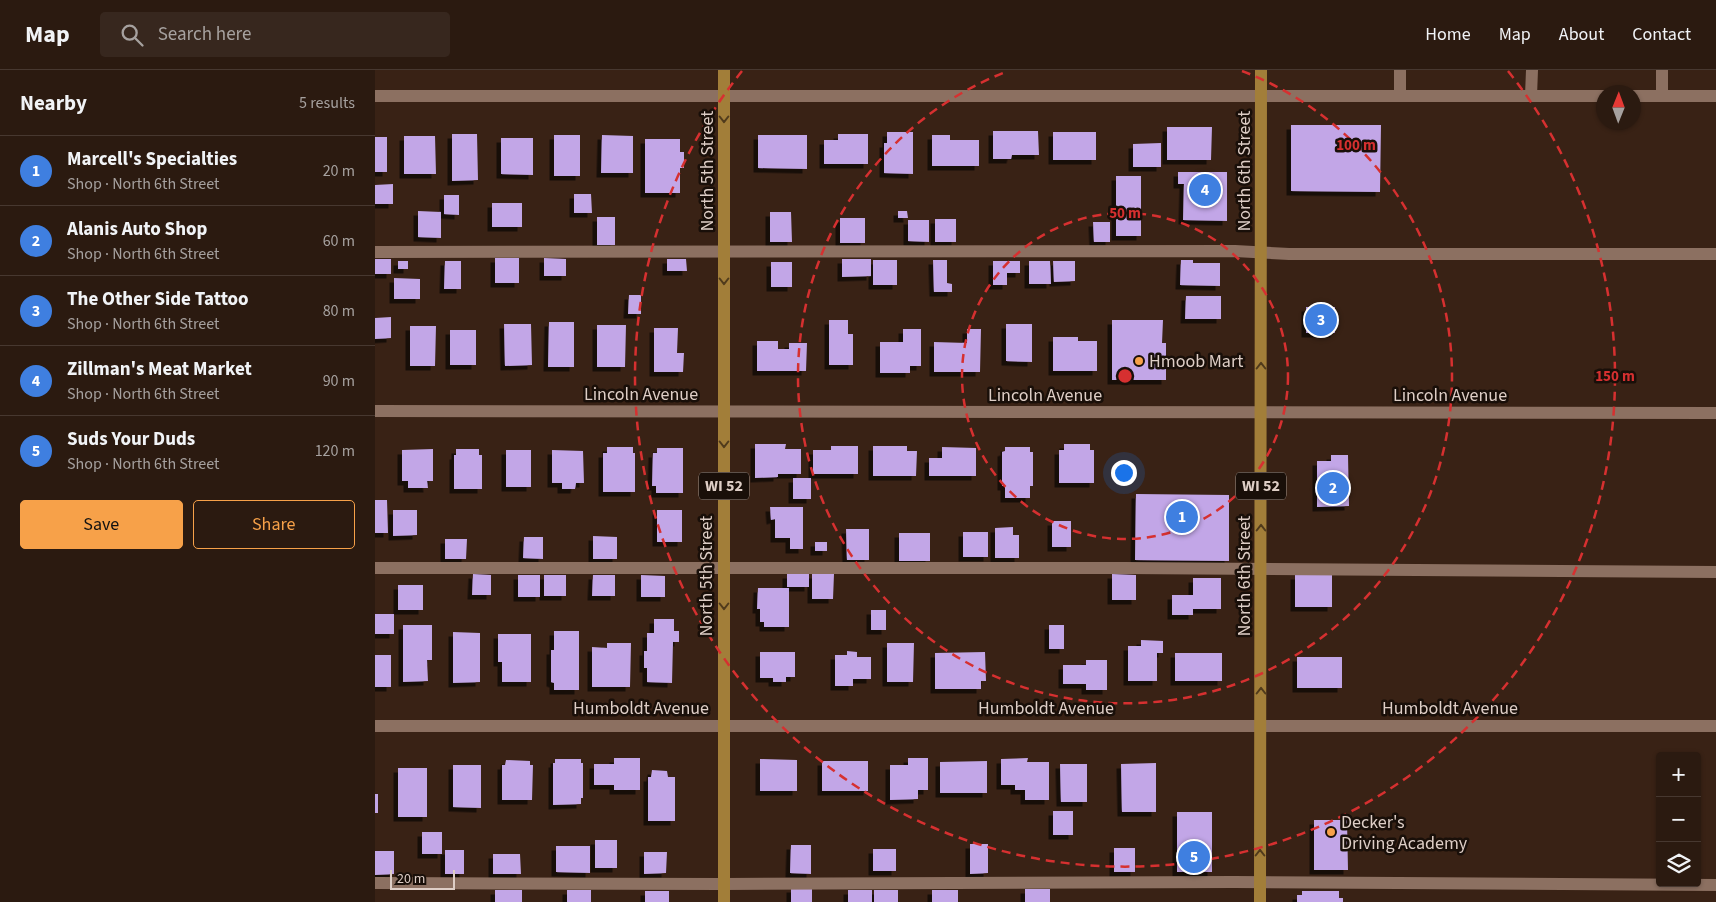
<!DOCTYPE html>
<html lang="en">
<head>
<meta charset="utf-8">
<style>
  :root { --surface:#2b1a10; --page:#37271e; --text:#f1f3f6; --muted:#a6a19f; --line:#473830; --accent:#f7a149 }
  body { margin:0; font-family:"Source Sans 3",sans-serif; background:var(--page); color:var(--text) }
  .controls { position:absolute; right:15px; bottom:15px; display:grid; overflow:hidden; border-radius:5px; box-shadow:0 1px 4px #0004 }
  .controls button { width:45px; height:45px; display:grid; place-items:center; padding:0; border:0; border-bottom:1px solid var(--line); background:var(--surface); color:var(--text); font:25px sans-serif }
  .compass { position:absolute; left:1221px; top:15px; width:45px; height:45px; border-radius:50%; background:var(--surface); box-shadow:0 1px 4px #0004; rotate:1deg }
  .scale { position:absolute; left:15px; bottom:12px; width:65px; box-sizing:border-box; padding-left:5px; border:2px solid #decec6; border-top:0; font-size:14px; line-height:18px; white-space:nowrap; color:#decec6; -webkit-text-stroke:4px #190f09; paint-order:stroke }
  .you { position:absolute; left:748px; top:402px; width:18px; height:18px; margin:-12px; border:4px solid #fff; border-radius:50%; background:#1a73e8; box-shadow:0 0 0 8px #1a73e833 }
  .badge { display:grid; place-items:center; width:32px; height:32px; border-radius:50%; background:var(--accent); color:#fff; font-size:16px; font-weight:700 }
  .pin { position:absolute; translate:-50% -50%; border:2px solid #fff; box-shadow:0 1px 5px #0006 }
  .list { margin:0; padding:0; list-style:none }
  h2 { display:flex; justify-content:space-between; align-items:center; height:65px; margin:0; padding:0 20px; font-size:21px }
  h2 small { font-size:16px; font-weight:400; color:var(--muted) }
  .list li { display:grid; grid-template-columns:32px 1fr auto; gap:15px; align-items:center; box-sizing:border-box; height:70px; padding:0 20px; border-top:1px solid var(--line) }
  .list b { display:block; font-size:19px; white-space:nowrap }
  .list p { margin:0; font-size:16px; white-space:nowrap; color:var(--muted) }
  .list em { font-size:16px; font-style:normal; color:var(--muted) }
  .actions { display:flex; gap:10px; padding:15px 20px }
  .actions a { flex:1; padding:11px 0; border:1px solid var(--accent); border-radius:5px; text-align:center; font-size:18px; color:var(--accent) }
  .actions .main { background:var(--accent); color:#111 }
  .icon { flex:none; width:28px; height:28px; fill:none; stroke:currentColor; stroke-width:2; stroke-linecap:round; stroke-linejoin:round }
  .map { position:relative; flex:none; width:1341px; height:832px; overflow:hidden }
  header { display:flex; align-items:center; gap:30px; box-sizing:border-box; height:70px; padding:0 25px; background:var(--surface); border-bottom:1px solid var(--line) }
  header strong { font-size:24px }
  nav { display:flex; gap:28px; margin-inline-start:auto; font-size:18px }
  .search { width:350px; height:45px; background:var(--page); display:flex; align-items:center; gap:12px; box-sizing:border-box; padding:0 18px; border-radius:5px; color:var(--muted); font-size:19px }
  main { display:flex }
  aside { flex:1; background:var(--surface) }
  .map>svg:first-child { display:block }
  .building { fill:#c2a6e7; filter:url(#shadow) }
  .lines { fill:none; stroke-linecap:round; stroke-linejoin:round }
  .minor { stroke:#8c7061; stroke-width:12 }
  .major { stroke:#a27e39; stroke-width:12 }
  .oneway { stroke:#503b1c }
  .ring { fill:none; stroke:#d63030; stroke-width:2.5; stroke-dasharray:9 6 }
  .poi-dot { fill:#f7a149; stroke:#190f09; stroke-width:2 }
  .labels { text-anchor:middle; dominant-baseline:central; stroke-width:5; stroke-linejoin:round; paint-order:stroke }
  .shield { fill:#190f09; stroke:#a3958d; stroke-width:1 }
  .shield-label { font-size:16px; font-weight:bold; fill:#decec6 }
  .street-label { font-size:18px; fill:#decec6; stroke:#190f09 }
  .poi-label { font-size:18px; fill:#decec6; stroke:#190f09; text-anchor:start }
  .centre { fill:#d63030; stroke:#190f09; stroke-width:2.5 }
  .ring-label { font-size:15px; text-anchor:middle; font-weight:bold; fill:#d63030; stroke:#190f09; stroke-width:5; stroke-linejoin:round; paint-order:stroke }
</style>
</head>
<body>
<header>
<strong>Map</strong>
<div class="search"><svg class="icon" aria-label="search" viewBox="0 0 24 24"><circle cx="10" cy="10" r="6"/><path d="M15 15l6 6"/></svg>Search here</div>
<nav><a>Home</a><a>Map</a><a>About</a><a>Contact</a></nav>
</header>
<main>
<aside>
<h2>Nearby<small>5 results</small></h2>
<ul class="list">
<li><span class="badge" style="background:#3f7fe0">1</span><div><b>Marcell's Specialties</b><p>Shop · North 6th Street</p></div><em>20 m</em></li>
<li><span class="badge" style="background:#3f7fe0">2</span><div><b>Alanis Auto Shop</b><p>Shop · North 6th Street</p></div><em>60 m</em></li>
<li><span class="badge" style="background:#3f7fe0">3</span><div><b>The Other Side Tattoo</b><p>Shop · North 6th Street</p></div><em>80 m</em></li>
<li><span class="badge" style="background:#3f7fe0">4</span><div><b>Zillman's Meat Market</b><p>Shop · North 6th Street</p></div><em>90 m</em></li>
<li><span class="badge" style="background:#3f7fe0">5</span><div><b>Suds Your Duds</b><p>Shop · North 6th Street</p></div><em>120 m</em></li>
</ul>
<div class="actions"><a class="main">Save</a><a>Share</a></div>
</aside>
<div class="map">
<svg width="1341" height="832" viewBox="0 0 1341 832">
  <defs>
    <filter id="shadow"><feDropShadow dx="-4.5" dy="4.5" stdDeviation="0" flood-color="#0009"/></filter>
  </defs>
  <rect width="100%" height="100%" fill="#392215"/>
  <path class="building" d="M916,55H1006L1005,122L916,121Z
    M792,57H837L836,90H792Z
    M618,61H663L664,85H637L636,89H618Z
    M512,62H538V104L509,103V73H512Z
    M678,62H721V90H678Z
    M77,64H102L103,110L77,111Z
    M463,64H493V94H449V70H463Z
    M179,65H205V106H179Z
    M227,65L258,66V103H226Z
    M383,65H432V99L383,98Z
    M557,65H575V70H604V96H557Z
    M29,66H60L61,104H29Z
    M0,67H12V102H0Z
    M126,68H158V105L126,104Z
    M270,69H305V82H309V98H305V123H270Z
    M786,73V97H758V74Z
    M803,102H852V151L808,150L809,114H803Z
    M741,106H766V166H741Z
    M18,114V134H0V115Z
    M199,124H216L217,143H199Z
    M69,125H84V145L69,144Z
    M117,133H147V157H117Z
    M43,141L66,142V168L43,167Z
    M523,141H532L533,148H523Z
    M395,142H416L417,172H395Z
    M222,147H240V175H222Z
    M465,148H490V173H465Z
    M560,149H581V172H560Z
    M533,150H554V172L533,171Z
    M718,152H735V172H719Z
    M120,188H144V213H120Z
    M169,188L191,189V206H169Z
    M0,189H16V204H0Z
    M292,189H311L312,201H292Z
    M467,189H496V206L467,207Z
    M498,190H522V215H498Z
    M558,190H572V213L577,214V222H559Z
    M806,190H818V193H845V216L805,215Z
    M23,191H33V199H23Z
    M70,191H86V219H69Z
    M618,191H645V203H632V215H618Z
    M654,191H675L676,214H654Z
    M678,191H700V211L679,212Z
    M396,192H417V217H396Z
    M19,208L45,209V229H19Z
    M254,225H266V244H253Z
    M811,226H846V249H810Z
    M931,237H960V263H931Z
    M16,247V268L0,269V248Z
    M454,250H473V264H478V295H454Z
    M737,250H788L787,273H791V310H737Z
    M174,252H199V297H173Z
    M129,254H156L157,295L130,296Z
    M631,254H657V292L631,291Z
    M222,255H251L250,297H222Z
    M35,256H61L60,296H35Z
    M279,258H303L302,283H309L308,302H279Z
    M528,259H546V296H535V303H505V272H528Z
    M592,259H606L605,302H559V272L592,273Z
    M75,260H101V295H75Z
    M678,267H703V271H722V301H678Z
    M382,271H403V279H414V273H432L431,301H382Z
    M380,374H411L410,379H426V404H403V407L380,408Z
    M689,374H715V380H719V413H684V380H689Z
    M456,376H483V404H438V380H456Z
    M498,376H532V381H542L541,406H498Z
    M232,377H258V383H260V422H228V383H232Z
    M567,377L601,378V406H554V388H567Z
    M630,377H655V382H658V416H655V428H630V416H627V382L630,381Z
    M282,378H308V423H281V416H277L278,383H282Z
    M58,379V411H52L53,418H33V411H27V380Z
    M81,379H104V385H107V419H79V385H81Z
    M131,380H156V417H131Z
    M177,380L208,381L209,413H201L200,419H187V413H177Z
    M956,385H973L974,436L942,437V391H956Z
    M418,408H436V429H418Z
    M761,424L854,425V491L760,490Z
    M0,430H12L13,463H0Z
    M395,437H428V479H415V468H400V449L396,450Z
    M18,440H42V465L18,466Z
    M282,440H307V472H282Z
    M677,451H696V477H677Z
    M638,457V465H644V488H620V458Z
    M471,459H494V490H472Z
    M588,462H613V487H588Z
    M524,463H555V491H524Z
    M218,466L242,467V489H218Z
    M149,467H168V489L148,488Z
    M70,469H92L91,489H70Z
    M440,472H452V481H440Z
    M98,504L116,505V525H97Z
    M412,504H434V517H412Z
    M437,504H459L458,529H437Z
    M737,504L761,505V530H737Z
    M143,505H165V527H143Z
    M169,505H191V526H169Z
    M218,505H240V526H217Z
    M266,505L290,506V527H266Z
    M920,505H957V537H920Z
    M818,508H846V539H818V545H797V525H818Z
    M23,515H48V540H23Z
    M383,518H414V557H389V552H385V539H382Z
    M496,540H511V560H496Z
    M0,544H19V564H0Z
    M279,549H299V561H304V572H298L297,613L272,612V598H269V581H272V563H279Z
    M28,555H57V590H52L53,611L28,612Z
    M674,555H689V579H674Z
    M179,561H204V620H179V613L176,612V580H179Z
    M78,562L105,563V612L78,613Z
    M123,564H156V612H127V592H123Z
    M766,570L788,571V583H782V611H753V576H766Z
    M232,573H256L255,617H217V577L232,578Z
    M512,573H539L538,612H512Z
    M472,581L482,582V587H496V609H478V616H460V585H472Z
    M385,582H420V607H411V612H398V608H385Z
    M610,582L611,611H606V619H560V583Z
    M800,583H847V611H800Z
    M0,585H16V617H0Z
    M922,587H967V618H922Z
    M711,590H732V620H711V614H688V595H711Z
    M239,688H265V720H239V715H219V694H239Z
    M533,688H553V720H543V729L515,730V695H533Z
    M653,688L652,692H674V730H650V720H640V715H626V689Z
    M180,689H206V693H208V728H206V734L178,735V693H180Z
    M385,689L422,690V721H385Z
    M131,690L155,691V695H158L157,730H127V695H130Z
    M447,691H493V721H447Z
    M612,691V723H565V692Z
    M781,693V742H747L746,694Z
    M685,694H712V732H686Z
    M78,695H106V738L78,737Z
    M23,698H52V747H23Z
    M277,700L292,701L293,707H300V751H273V707H276Z
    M0,724H3V743H0Z
    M678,741H698V765H678Z
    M802,742H837V802H802Z
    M939,750H972L973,800H939Z
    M47,762H67V784H47Z
    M220,770H242V798H220Z
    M595,774H613V803L595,804Z
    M416,775H436V804L415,803Z
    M181,776H215V803L181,802Z
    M739,778H760V802H739Z
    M498,779H521V801H498Z
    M70,780H89V804H70Z
    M0,781H19V804L0,805Z
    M269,782H292L291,803L269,804Z
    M118,784H145L146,804H118Z
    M416,818H437V832H416Z
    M650,819H675V832H650Z
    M120,820H147V832H120Z
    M192,820H216V832H192Z
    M473,820H497V832H473Z
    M499,820H523V832H499Z
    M557,820H583V832H557Z
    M270,821H294V832H270Z
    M927,821H964V828H968V832H922V825H927Z"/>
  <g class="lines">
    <path class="minor" d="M1025,0V26
      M0,26H1228
      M1156,26L1157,0
      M1258,26H1341
      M1287,26V0
      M0,182L860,181L914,184H1341
      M0,341L1341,343
      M0,498H751L1341,502
      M0,656H1341
      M0,813L349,814L859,812L1341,815"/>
    <path class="major" d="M349,0V832
      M885,832L886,0"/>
  </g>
  <defs><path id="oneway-chevron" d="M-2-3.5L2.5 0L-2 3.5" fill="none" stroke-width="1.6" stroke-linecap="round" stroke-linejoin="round" transform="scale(1.25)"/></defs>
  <g class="oneway">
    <use href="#oneway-chevron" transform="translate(349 49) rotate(90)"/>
    <use href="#oneway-chevron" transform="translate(349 211) rotate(90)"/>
    <use href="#oneway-chevron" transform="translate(886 296) rotate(-90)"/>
    <use href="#oneway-chevron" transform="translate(349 374) rotate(90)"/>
    <use href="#oneway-chevron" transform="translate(886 458) rotate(-90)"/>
    <use href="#oneway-chevron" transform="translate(349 536) rotate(90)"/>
    <use href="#oneway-chevron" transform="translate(886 621) rotate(-90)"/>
    <use href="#oneway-chevron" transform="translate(885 783) rotate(-90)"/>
  </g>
  <g class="ring">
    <circle cx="750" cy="306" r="163"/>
    <path d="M867 1A327 327 0 1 1 633 1"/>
    <path d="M1133 1A490 490 0 1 1 367 1"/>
  </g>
  <g class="poi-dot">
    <circle cx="764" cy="291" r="5"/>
    <circle cx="956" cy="762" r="5"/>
  </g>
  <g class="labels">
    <g class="shield">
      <rect x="324" y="402.5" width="50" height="27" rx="4"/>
      <rect x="861" y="402.5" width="50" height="27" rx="4"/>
    </g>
    <g class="shield-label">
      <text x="349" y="416">WI 52</text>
      <text x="886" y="416">WI 52</text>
    </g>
    <g class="street-label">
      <text transform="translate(332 101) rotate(-90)">North 5th Street</text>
      <text transform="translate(869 101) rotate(-90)">North 6th Street</text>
      <text x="266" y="324">Lincoln Avenue</text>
      <text x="670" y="325">Lincoln Avenue</text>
      <text x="1075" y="325">Lincoln Avenue</text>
      <text transform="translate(331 506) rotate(-90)">North 5th Street</text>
      <text transform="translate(869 506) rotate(-90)">North 6th Street</text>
      <text x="266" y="638">Humboldt Avenue</text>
      <text x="671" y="638">Humboldt Avenue</text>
      <text x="1075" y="638">Humboldt Avenue</text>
    </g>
    <g class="poi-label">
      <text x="774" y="291">Hmoob Mart</text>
      <text x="966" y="752">Decker's<tspan x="966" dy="21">Driving Academy</tspan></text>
    </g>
  </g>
  <circle cx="750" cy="306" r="8" class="centre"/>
  <g class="ring-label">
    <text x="981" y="80">100 m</text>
    <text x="750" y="148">50 m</text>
    <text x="1240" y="311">150 m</text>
  </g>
</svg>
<div class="controls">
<button>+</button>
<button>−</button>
<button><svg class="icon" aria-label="layers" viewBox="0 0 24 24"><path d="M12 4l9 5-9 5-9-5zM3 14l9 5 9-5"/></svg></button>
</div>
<svg class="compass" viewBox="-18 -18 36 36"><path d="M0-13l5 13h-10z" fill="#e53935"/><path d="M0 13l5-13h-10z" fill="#a6a19f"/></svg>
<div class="scale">20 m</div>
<div class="you"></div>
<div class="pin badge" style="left:807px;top:447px;background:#3f7fe0">1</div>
<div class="pin badge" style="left:958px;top:418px;background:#3f7fe0">2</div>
<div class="pin badge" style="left:946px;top:250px;background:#3f7fe0">3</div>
<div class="pin badge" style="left:830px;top:120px;background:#3f7fe0">4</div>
<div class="pin badge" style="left:819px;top:787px;background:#3f7fe0">5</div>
</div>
</main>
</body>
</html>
